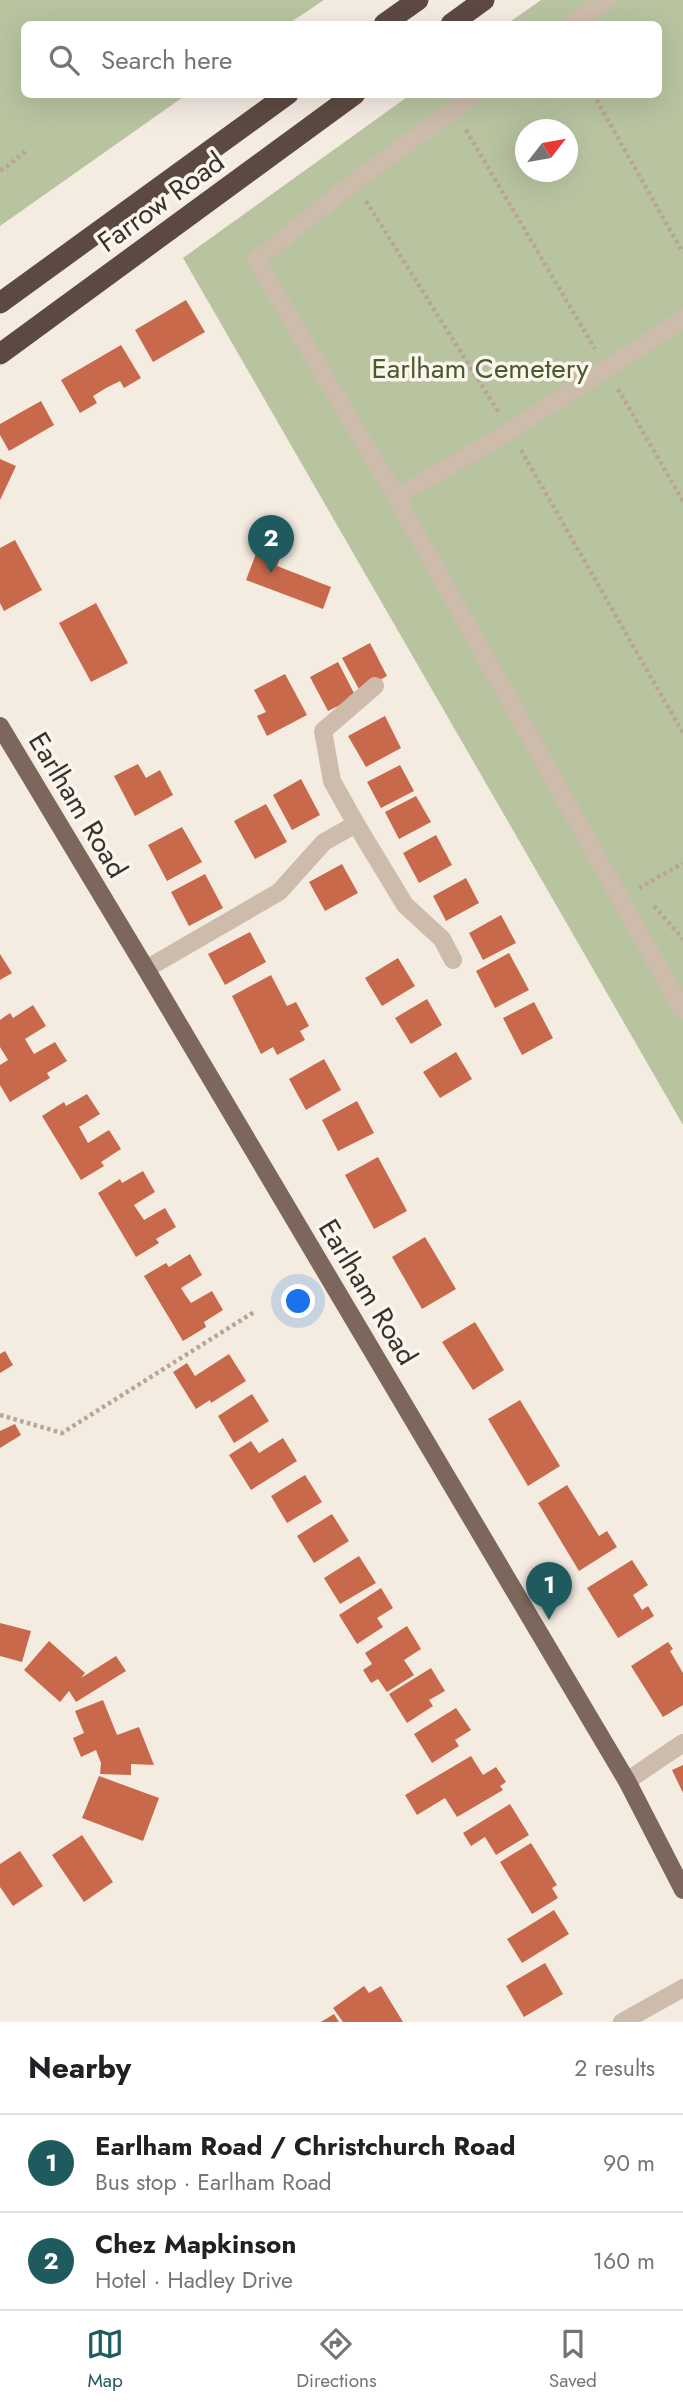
<!DOCTYPE html>
<html lang="en">
<head>
<meta charset="utf-8">
<style>
  :root { --surface:#fff; --page:#f6f6f6; --text:#202124; --muted:#757577; --line:#e0e0e0; --accent:#1f5a5e }
  body { margin:0; font-family:Jost,sans-serif; background:var(--page); color:var(--text) }
  .compass { position:absolute; left:515px; top:119px; width:63px; height:63px; border-radius:50%; background:var(--surface); box-shadow:0 7px 28px #0002; rotate:59deg }
  .you { position:absolute; left:299px; top:1302px; width:24px; height:24px; margin:-18px; border:5px solid #fff; border-radius:50%; background:#1a73e8; box-shadow:0 0 0 10px #1a73e833 }
  .badge { display:grid; place-items:center; width:46px; height:46px; border-radius:50%; background:var(--accent); color:#fff; font-size:23px; font-weight:700 }
  .pin { position:absolute; translate:-50% -58px; filter:drop-shadow(0 2px 4px #0008) }
  .pin::after { content:''; position:absolute; top:37px; width:24px; height:21px; background:inherit; clip-path:polygon(0 0,100% 0,50% 100%) }
  .list { margin:0; padding:0; list-style:none }
  h2 { display:flex; justify-content:space-between; align-items:center; height:91px; margin:0; padding:0 28px; font-size:30px }
  h2 small { font-size:23px; font-weight:400; color:var(--muted) }
  .list li { display:grid; grid-template-columns:46px 1fr auto; gap:21px; align-items:center; box-sizing:border-box; height:98px; padding:0 28px; border-top:2px solid var(--line) }
  .list b { display:block; font-size:26px; white-space:nowrap }
  .list p { margin:0; font-size:23px; white-space:nowrap; color:var(--muted) }
  .list em { font-size:23px; font-style:normal; color:var(--muted) }
  .icon { flex:none; width:38px; height:38px; fill:none; stroke:currentColor; stroke-width:2; stroke-linecap:round; stroke-linejoin:round }
  .map { position:relative; flex:none; width:683px; height:2022px; overflow:hidden }
  .search { position:absolute; background:var(--surface); box-shadow:0 7px 28px #0002; left:21px; right:21px; top:21px; height:77px; display:flex; align-items:center; gap:18px; box-sizing:border-box; padding:0 24px; border-radius:10px; color:var(--muted); font-size:26px }
  .sheet { height:287px; background:var(--surface) }
  nav { display:flex; justify-content:space-around; align-items:center; box-sizing:border-box; height:98px; border-top:2px solid var(--line); background:var(--surface); font-size:19px; color:var(--muted) }
  nav a { display:grid; justify-items:center; gap:4px }
  nav .on { color:var(--accent) }
  .map>svg:first-child { display:block }
  .green { fill:#b8c4a0; fill-rule:evenodd }
  .building { fill:#c8694b }
  .lines { fill:none; stroke-linecap:round; stroke-linejoin:round }
  .path { stroke:#b9a596; stroke-width:4.5; stroke-dasharray:3.5 3.5; stroke-linecap:butt }
  .minor { stroke:#cdbbac; stroke-width:18 }
  .major { stroke:#7d675c; stroke-width:18 }
  .highway { stroke:#5c4a42; stroke-width:21 }
  .labels { text-anchor:middle; dominant-baseline:central; stroke-width:7; stroke-linejoin:round; paint-order:stroke }
  .street-label { font-size:28px; fill:#3b302b; stroke:#fbf5ee }
  .park-label { font-size:28px; fill:#4a5a2e; stroke:#fbf5ee }
</style>
</head>
<body>
<div class="map">
<svg width="683" height="2022" viewBox="0 0 683 2022">
  <rect width="100%" height="100%" fill="#f4ebe1"/>
  <path class="green" d="M0,0H324L288,24H24V94L186,95L0,226Z
    M541,0H683V1125L183,258L410,95L658,94V24H507ZM526,130H568V172H526Z"/>
  <path class="building" d="M186,300L205,332L153,362L135,330Z
    M121,345L141,378L124,388L120,381L106,388L93,396L97,403L80,413L61,380Z
    M41,401L54,425L9,451L0,435V424Z
    M0,459L16,466L0,500Z
    M262,538L284,547L277,566L331,587L323,609L246,580Z
    M15,540L42,590L4,611L0,603V548Z
    M96,603L128,663L91,682L59,623Z
    M370,643L387,676L360,691L342,658Z
    M338,662L356,697L328,711L310,677Z
    M285,674L307,715L267,736L257,716L266,712L254,690Z
    M385,716L401,748L366,767L348,736Z
    M138,764L146,778L160,770L173,795L135,816L114,776Z
    M400,765L414,791L381,808L367,782Z
    M301,779L320,815L292,830L273,795Z
    M416,796L431,822L399,839L385,812Z
    M266,804L287,842L255,859L234,821Z
    M182,827L202,862L167,881L148,845Z
    M436,835L452,865L419,883L403,853Z
    M342,864L358,893L325,911L309,882Z
    M205,874L223,908L189,926L171,892Z
    M466,878L479,903L446,921L433,896Z
    M501,915L516,943L483,960L469,933Z
    M250,932L266,962L225,985L208,954Z
    M509,953L529,990L495,1008L476,971Z
    M0,954L12,973L0,980Z
    M398,958L415,986L382,1006L365,978Z
    M271,975L287,1006L296,1002L309,1026L300,1031L305,1040L277,1055L273,1047L261,1054L232,996Z
    M427,999L442,1025L411,1044L395,1018Z
    M534,1002L553,1038L522,1055L503,1018Z
    M33,1005L46,1026L25,1039L34,1054L55,1042L67,1061L47,1073L50,1078L10,1102L0,1085V1065L8,1060L0,1047V1020L10,1013L13,1018Z
    M456,1052L472,1079L440,1098L423,1072Z
    M324,1059L341,1090L306,1110L289,1079Z
    M87,1094L100,1114L79,1127L88,1143L109,1130L121,1149L101,1162L104,1166L81,1180L42,1116L64,1102L66,1106Z
    M357,1101L374,1133L338,1151L322,1120Z
    M378,1157L407,1211L374,1229L345,1175Z
    M143,1171L155,1192L134,1205L144,1220L165,1208L176,1227L156,1239L159,1243L136,1257L98,1193L120,1179L122,1183Z
    M425,1237L456,1289L422,1309L392,1257Z
    M190,1254L202,1275L181,1288L186,1296L191,1303L212,1291L223,1310L204,1322L206,1327L183,1341L144,1276L166,1263L169,1267Z
    M475,1322L504,1370L473,1390L442,1342Z
    M5,1351L13,1365L0,1373V1354Z
    M229,1354L246,1381L211,1403L210,1400L196,1409L173,1372L187,1363L195,1376Z
    M252,1394L269,1421L234,1443L218,1416Z
    M520,1400L560,1466L528,1486L488,1419Z
    M15,1424L21,1435L0,1448V1431Z
    M283,1438L297,1461L251,1490L229,1455L251,1441L259,1453Z
    M305,1475L322,1502L287,1523L271,1496Z
    M567,1485L599,1536L607,1531L617,1547L579,1571L538,1503Z
    M332,1514L349,1541L314,1563L297,1536Z
    M359,1556L376,1583L340,1604L324,1578Z
    M632,1560L648,1585L633,1595L642,1610L648,1606L654,1616L618,1638L587,1588Z
    M381,1588L393,1608L377,1618L383,1627L357,1644L339,1615Z
    M0,1623L31,1631L22,1662L0,1656Z
    M407,1626L421,1649L404,1660L414,1675L387,1692L378,1679L371,1683L363,1670L372,1664L365,1653Z
    M49,1641L85,1673L81,1678L116,1656L126,1671L76,1702L69,1691L60,1702L24,1670Z
    M668,1642L673,1649L670,1651L683,1673V1705L663,1717L631,1666Z
    M431,1668L445,1691L429,1700L433,1706L407,1723L389,1694Z
    M103,1700L117,1735L139,1727L154,1765L131,1764V1775L100,1774L101,1763L96,1750L81,1757L73,1738L84,1733L75,1711Z
    M456,1708L471,1730L455,1740L459,1746L432,1763L414,1734Z
    M471,1756L483,1775L496,1767L506,1782L500,1786L503,1790L457,1817L445,1798L417,1815L405,1795Z
    M683,1765V1793L672,1770Z
    M99,1776L159,1798L143,1841L82,1818Z
    M510,1804L529,1835L496,1855L485,1837L471,1846L463,1833Z
    M82,1835L113,1882L84,1902L52,1855Z
    M531,1843L557,1885L552,1888L558,1898L532,1914L500,1862Z
    M20,1851L43,1886L13,1906L0,1887V1864Z
    M554,1910L569,1934L522,1963L507,1939Z
    M545,1963L563,1994L524,2017L506,1986Z
    M364,1986L369,1993L381,1986L403,2022H343L333,2008Z
    M334,2014L339,2022H321Z"/>
  <g class="lines">
    <path class="path" d="M593,94L683,253
      M466,130L595,349
      M0,170L5,168L27,150
      M366,201L499,413
      M618,389L683,501
      M521,450L683,733
      M639,888L683,863
      M654,906L683,939
      M0,1415L62,1433L254,1312"/>
    <path class="minor" d="M572,24L607,0
      M475,94L354,182L256,260L396,497L683,1011
      M396,497L510,431L683,319
      M356,824L332,781L323,731L375,686
      M146,969L279,892L324,842L356,824L405,905L442,939L453,960
      M627,1781L683,1743
      M622,2022L683,1988"/>
    <path class="major" d="M0,726L146,969L627,1781L683,1890"/>
    <path class="highway" d="M384,24L418,0
      M451,24L484,0
      M0,303L288,94
      M0,354L355,94"/>
  </g>
  <g class="labels">
    <g class="street-label">
      <text transform="translate(161 202) rotate(-36)">Farrow Road</text>
      <text transform="translate(78 805) rotate(59)">Earlham Road</text>
      <text transform="translate(368 1292) rotate(59)">Earlham Road</text>
    </g>
    <g class="park-label">
      <text x="480" y="368">Earlham Cemetery</text>
    </g>
  </g>
</svg>
<svg class="compass" viewBox="-18 -18 36 36"><path d="M0-13l5 13h-10z" fill="#e53935"/><path d="M0 13l5-13h-10z" fill="#757577"/></svg>
<div class="you"></div>
<div class="pin badge" style="left:549px;top:1620px">1</div>
<div class="pin badge" style="left:271px;top:573px">2</div>
<div class="search"><svg class="icon" aria-label="search" viewBox="0 0 24 24"><circle cx="10" cy="10" r="6"/><path d="M15 15l6 6"/></svg>Search here</div>
</div>
<section class="sheet">
<h2>Nearby<small>2 results</small></h2>
<ul class="list">
<li><span class="badge">1</span><div><b>Earlham Road / Christchurch Road</b><p>Bus stop · Earlham Road</p></div><em>90 m</em></li>
<li><span class="badge">2</span><div><b>Chez Mapkinson</b><p>Hotel · Hadley Drive</p></div><em>160 m</em></li>
</ul>
</section>
<nav>
<a class="on"><svg class="icon" aria-label="map" viewBox="0 0 24 24"><path d="M3 6l6-2 6 2 6-2v14l-6 2-6-2-6 2zM9 4v14M15 6v14"/></svg>Map</a>
<a><svg class="icon" aria-label="directions" viewBox="0 0 24 24"><path d="M12 3l9 9-9 9-9-9zM9 14v-3h6M13 9l2 2-2 2"/></svg>Directions</a>
<a><svg class="icon" aria-label="saved" viewBox="0 0 24 24"><path d="M7 4h10v16l-5-4-5 4z"/></svg>Saved</a>
</nav>
</body>
</html>
